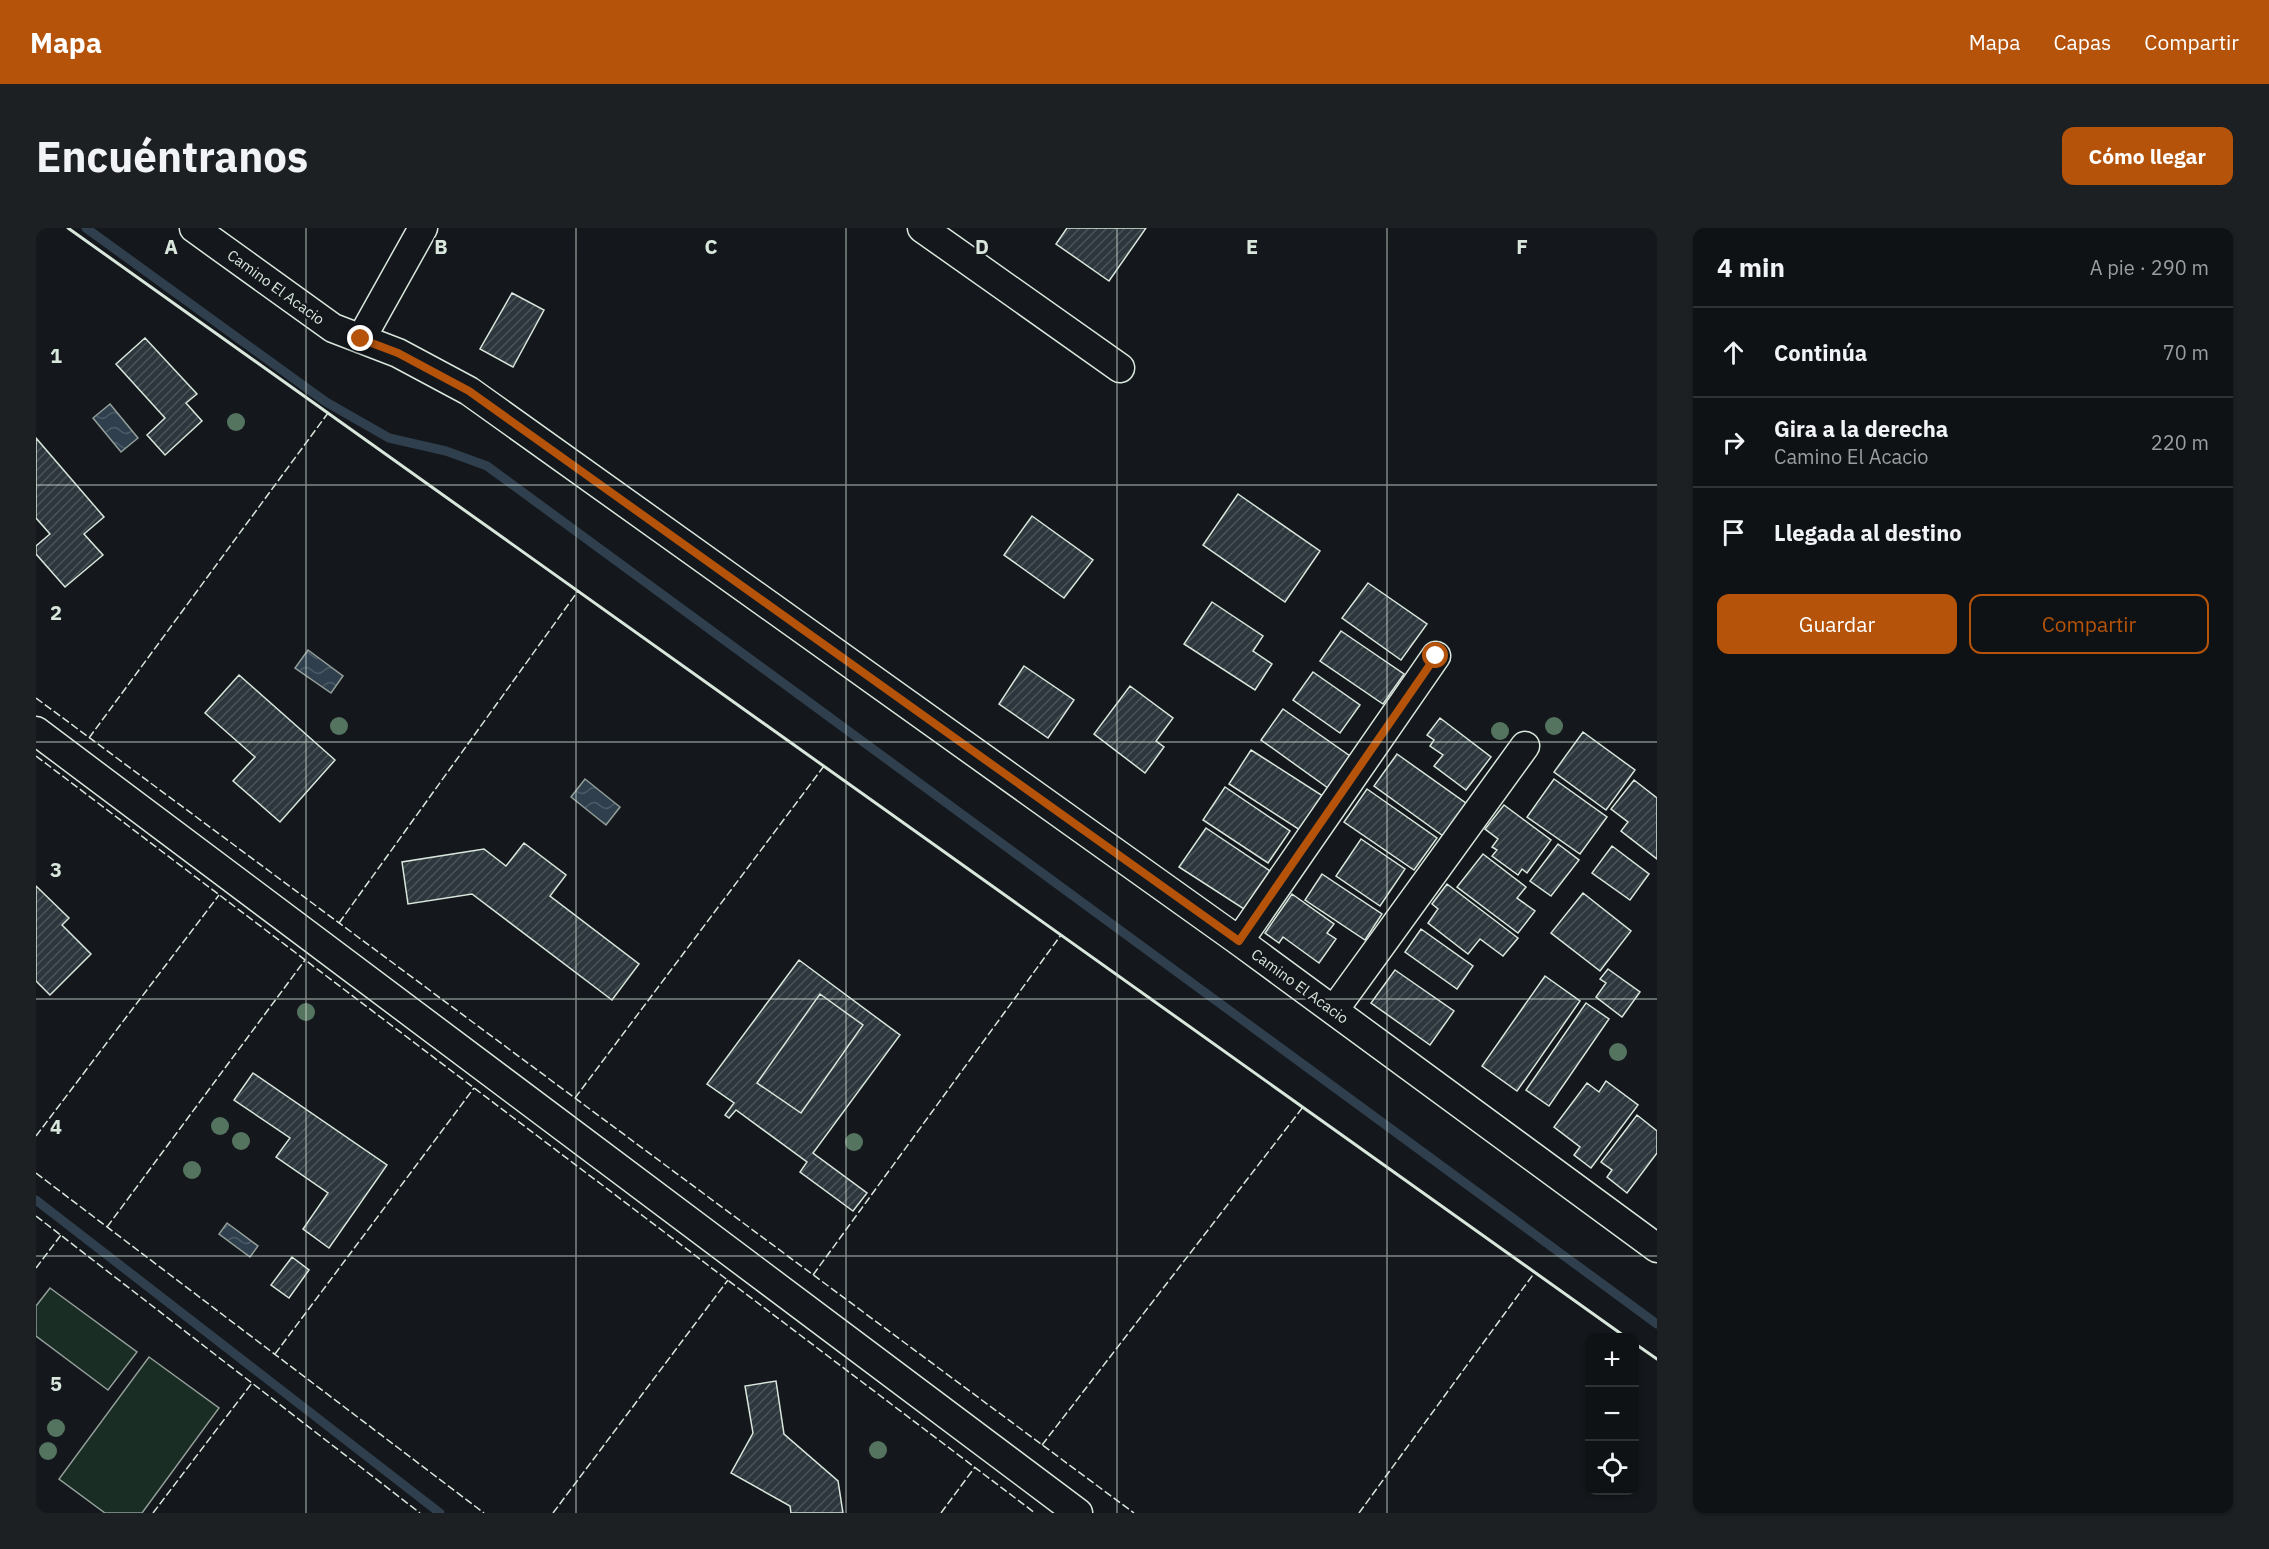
<!DOCTYPE html>
<html lang="es">
<head>
<meta charset="utf-8">
<style>
  :root { --surface:#0f1215; --page:#1d2022; --text:#f1f3f6; --muted:#9b9ea0; --line:#2f3234; --accent:#b45309 }
  body { margin:0; font-family:"IBM Plex Sans",sans-serif; background:var(--page); color:var(--text) }
  .controls { position:absolute; right:18px; bottom:18px; display:grid; overflow:hidden; border-radius:12px; box-shadow:0 2px 4px #0004 }
  .controls button { width:54px; height:54px; display:grid; place-items:center; padding:0; border:0; border-bottom:2px solid var(--line); background:var(--surface); color:var(--text); font:30px sans-serif }
  .stop { position:absolute; width:18px; height:18px; margin:-14px; border:4px solid #b45309; border-radius:50%; background:#fff }
  .stop.end { background:#b45309; border-color:#fff; box-shadow:0 2px 6px #0008 }
  .list { margin:0; padding:0; list-style:none }
  h2 { display:flex; justify-content:space-between; align-items:center; height:78px; margin:0; padding:0 24px; font-size:26px }
  h2 small { font-size:20px; font-weight:400; color:var(--muted) }
  .list li { display:grid; grid-template-columns:39px 1fr auto; gap:18px; align-items:center; box-sizing:border-box; height:90px; padding:0 24px; border-top:2px solid var(--line) }
  .list b { display:block; font-size:22px; white-space:nowrap }
  .list p { margin:0; font-size:20px; white-space:nowrap; color:var(--muted) }
  .list em { font-size:20px; font-style:normal; color:var(--muted) }
  .actions { display:flex; gap:12px; padding:18px 24px }
  .actions a { flex:1; padding:14px 0; border:2px solid var(--accent); border-radius:12px; text-align:center; font-size:21px; color:var(--accent) }
  .actions .main { background:var(--accent); color:#fff }
  .icon { flex:none; width:33px; height:33px; fill:none; stroke:currentColor; stroke-width:2; stroke-linecap:round; stroke-linejoin:round }
  .map { position:relative; flex:none; width:1621px; height:1285px; overflow:hidden; border-radius:12px }
  header { display:flex; align-items:center; gap:36px; box-sizing:border-box; height:84px; padding:0 30px; background:var(--accent); color:#fff }
  header strong { font-size:28px }
  nav { display:flex; gap:33px; margin-inline-start:auto; font-size:21px }
  .intro { display:flex; align-items:center; justify-content:space-between; box-sizing:border-box; height:144px; padding:0 36px }
  h1 { margin:0; font-size:42px }
  .button { padding:15px 27px; border-radius:12px; background:var(--accent); color:#fff; font-size:21px; font-weight:700 }
  main { display:flex; gap:36px; padding:0 36px }
  aside { flex:1; background:var(--surface); border-radius:12px; box-shadow:0 2px 4px #0004 }
  .map>svg:first-child { display:block }
  .green { fill:#1a2d24; stroke:#939e99; stroke-width:1.5 }
  .water { fill:url(#water-waves); stroke:#939e99; stroke-width:1.5 }
  .lines { fill:none; stroke-linecap:round; stroke-linejoin:round }
  .stream { stroke:#2f3f4d; stroke-width:9 }
  .building { fill:url(#building-hatch); stroke:#d8e6dc; stroke-width:1.5 }
  .minor-casing { stroke:#d8e6dc; stroke-width:31 }
  .minor { stroke:#14181c; stroke-width:28 }
  .fence { stroke:#d8e6dc; stroke-width:1.5; stroke-dasharray:8 3; stroke-linecap:butt }
  .wall { stroke:#d8e6dc; stroke-width:3 }
  .tree { fill:#55745f }
  .route { stroke:#b45309; stroke-width:8 }
  .grid { fill:none; stroke:#d8e6dc; stroke-width:1.5; stroke-opacity:0.55 }
  .labels { text-anchor:middle; dominant-baseline:central; stroke-width:4.5; stroke-linejoin:round; paint-order:stroke }
  .street-label { font-size:15px; fill:#d8e6dc; stroke:#14181c }
  .grid-label { font-size:20px; text-anchor:middle; font-weight:bold; fill:#d8e6dc; stroke:#14181c; stroke-width:4.5; stroke-linejoin:round; paint-order:stroke }
</style>
</head>
<body>
<header>
<strong>Mapa</strong>
<nav><a>Mapa</a><a>Capas</a><a>Compartir</a></nav>
</header>
<div class="intro"><h1>Encuéntranos</h1><a class="button">Cómo llegar</a></div>
<main>
<div class="map">
<svg width="1621" height="1285" viewBox="0 0 1621 1285">
  <defs>
    <pattern id="water-waves" width="16" height="10" patternUnits="userSpaceOnUse" patternTransform="scale(1.5)"><rect width="16" height="10" fill="#2f3f4d"/><path d="M0 5q4-4 8 0t8 0" fill="none" stroke="#4c5b66"/></pattern>
    <pattern id="building-hatch" width="6" height="6" patternUnits="userSpaceOnUse" patternTransform="scale(1.5)"><rect width="6" height="6" fill="#2c363c"/><path d="M-1 1l2-2M0 6l6-6M5 7l2-2" fill="none" stroke="#4a5358"/></pattern>
  </defs>
  <rect width="100%" height="100%" fill="#14181c"/>
  <path class="green" d="M14,1060L101,1124L72,1162L0,1108V1078Z
    M113,1129L183,1180L106,1285H69L23,1251Z"/>
  <path class="water" d="M74,176L102,210L85,224L57,190Z
    M272,422L307,448L295,465L259,440Z
    M549,551L584,579L570,597L535,569Z
    M191,995L222,1018L214,1029L183,1006Z"/>
  <g class="lines">
    <path class="stream" d="M50,0L290,174L353,210L410,223L451,238L1621,1096
      M0,972L404,1285"/>
  </g>
  <path class="building" d="M1031,0H1110L1073,53L1020,16Z
    M476,65L508,82L477,139L444,121Z
    M109,110L161,166L150,175L166,193L129,227L111,207L129,190L80,136Z
    M0,210L68,289L48,306L67,327L29,359L0,326V318L14,306L0,290Z
    M1202,266L1284,323L1249,374L1167,317Z
    M996,288L1057,332L1028,370L968,327Z
    M1332,355L1391,396L1365,432L1306,390Z
    M1176,374L1227,408L1217,423L1236,436L1219,462L1148,416Z
    M1305,403L1368,446L1347,476L1284,433Z
    M988,438L1038,472L1012,510L963,476Z
    M1277,444L1324,477L1304,505L1257,472Z
    M203,447L299,532L244,594L197,553L219,529L169,485Z
    M1094,458L1137,490L1120,513L1128,519L1109,545L1058,506Z
    M1247,481L1314,528L1292,560L1225,512Z
    M1404,490L1455,529L1430,562L1398,538L1407,527L1394,518L1398,512L1391,507Z
    M1547,504L1599,542L1570,582L1518,544Z
    M1215,522L1290,570L1267,604L1193,556Z
    M1361,526L1434,578L1410,610L1338,558Z
    M1518,551L1571,589L1544,626L1491,589Z
    M1598,552L1621,570V631L1585,603L1592,594L1575,581Z
    M1189,559L1254,603L1232,635L1167,592Z
    M1331,561L1401,610L1378,642L1308,594Z
    M1468,577L1515,612L1491,645L1486,641L1482,647L1456,628L1461,622L1456,619L1462,611L1449,601Z
    M1170,600L1234,643L1208,681L1143,639Z
    M1325,611L1369,641L1344,678L1300,648Z
    M488,615L530,647L514,668L603,736L576,772L436,666L372,676L366,634L448,621L470,638Z
    M1522,616L1543,632L1515,668L1494,653Z
    M1576,618L1613,646L1594,672L1556,645Z
    M1447,626L1490,659L1481,670L1499,683L1482,705L1421,659Z
    M1286,646L1346,686L1329,712L1269,672Z
    M1411,656L1482,710L1467,728L1444,711L1432,726L1392,695L1402,681L1396,676Z
    M0,658L33,690L26,697L55,726L14,767L0,753Z
    M1547,665L1595,703L1564,743L1515,705Z
    M1256,666L1298,696L1291,705L1300,711L1283,735L1247,709L1243,715L1229,705Z
    M1385,701L1437,738L1421,761L1369,724Z
    M763,732L864,807L777,925L831,965L817,983L764,944L771,934L700,882L693,890L689,887L698,875L671,856Z
    M1572,741L1604,764L1586,789L1560,769L1570,755L1564,751Z
    M1359,742L1418,783L1394,817L1335,775Z
    M1509,748L1544,773L1481,863L1446,838Z
    M784,766L827,797L765,885L721,855Z
    M1550,775L1573,791L1513,878L1490,862Z
    M217,845L351,937L293,1020L267,1001L292,965L240,929L254,910L198,872Z
    M1570,853L1602,877L1555,940L1538,927L1544,919L1518,899L1551,855L1563,864Z
    M1601,887L1621,903V925L1591,965L1571,949L1576,942L1565,934Z
    M256,1029L273,1042L253,1070L235,1057Z
    M740,1153L748,1206L802,1253L807,1285H755L754,1278L695,1245L717,1205L709,1158Z"/>
  <g class="lines">
    <g class="minor-casing">
      <path id="minor" d="M158,0L297,100L362,125L433,163L1203,713L1621,1020
        M886,0L1084,140
        M325,111L387,0
        M0,503L1042,1285
        M1203,713L1400,428
        M1298,782L1489,518"/>
    </g>
    <use href="#minor" class="minor"/>
    <path class="fence" d="M0,470L1098,1285
      M53,510L292,185
      M0,528L999,1285
      M303,695L542,363
      M539,870L788,538
      M0,908L183,667
      M0,945L448,1285
      M0,988L384,1285
      M71,999L269,732
      M0,1040L25,1007
      M777,1047L1025,707
      M239,1126L438,860
      M1006,1217L1267,879
      M117,1285L216,1155
      M517,1285L692,1052
      M905,1285L939,1239
      M1323,1285L1499,1044"/>
    <path class="wall" d="M32,0L1591,1110
      M1598,1115L1621,1131"/>
  </g>
  <g class="tree">
    <circle cx="200" cy="194" r="9"/>
    <circle cx="303" cy="498" r="9"/>
    <circle cx="1518" cy="498" r="9"/>
    <circle cx="1464" cy="503" r="9"/>
    <circle cx="270" cy="784" r="9"/>
    <circle cx="1582" cy="824" r="9"/>
    <circle cx="184" cy="898" r="9"/>
    <circle cx="205" cy="913" r="9"/>
    <circle cx="818" cy="914" r="9"/>
    <circle cx="156" cy="942" r="9"/>
    <circle cx="20" cy="1200" r="9"/>
    <circle cx="842" cy="1222" r="9"/>
    <circle cx="12" cy="1223" r="9"/>
  </g>
  <g class="lines">
    <path class="route" d="M325,111L362,125L433,163L1203,713L1400,428"/>
  </g>
  <path class="grid" d="M270,0V1285M540,0V1285M810,0V1285M1081,0V1285M1351,0V1285M0,257H1621M0,514H1621M0,771H1621M0,1028H1621"/>
  <g class="labels">
    <g class="street-label">
      <text transform="translate(240 59) rotate(36)">Camino El Acacio</text>
      <text transform="translate(1264 758) rotate(36)">Camino El Acacio</text>
    </g>
  </g>
  <g class="grid-label">
    <text x="135" y="26">A</text>
    <text x="405" y="26">B</text>
    <text x="675" y="26">C</text>
    <text x="946" y="26">D</text>
    <text x="1216" y="26">E</text>
    <text x="1486" y="26">F</text>
    <text x="20" y="135">1</text>
    <text x="20" y="392">2</text>
    <text x="20" y="649">3</text>
    <text x="20" y="906">4</text>
    <text x="20" y="1163">5</text>
  </g>
</svg>
<div class="controls">
<button>+</button>
<button>−</button>
<button><svg class="icon" aria-label="locate" viewBox="0 0 24 24"><circle cx="12" cy="12" r="6"/><path d="M12 2v4M12 18v4M2 12h4M18 12h4"/></svg></button>
</div>
<div class="stop" style="left:1400px;top:428px"></div>
<div class="stop end" style="left:325px;top:111px"></div>
</div>
<aside>
<h2>4 min<small>A pie · 290 m</small></h2>
<ul class="list">
<li><svg class="icon" aria-label="ahead" viewBox="0 0 24 24"><path d="M12 20V5M6 11l6-6 6 6"/></svg><div><b>Continúa</b></div><em>70 m</em></li>
<li><svg class="icon" aria-label="right" viewBox="0 0 24 24"><path d="M7 20v-9h11M14 6l5 5-5 5"/></svg><div><b>Gira a la derecha</b><p>Camino El Acacio</p></div><em>220 m</em></li>
<li><svg class="icon" aria-label="arrive" viewBox="0 0 24 24"><path d="M6 21V4h12l-3 4 3 4H6"/></svg><div><b>Llegada al destino</b></div></li>
</ul>
<div class="actions"><a class="main">Guardar</a><a>Compartir</a></div>
</aside>
</main>
</body>
</html>
